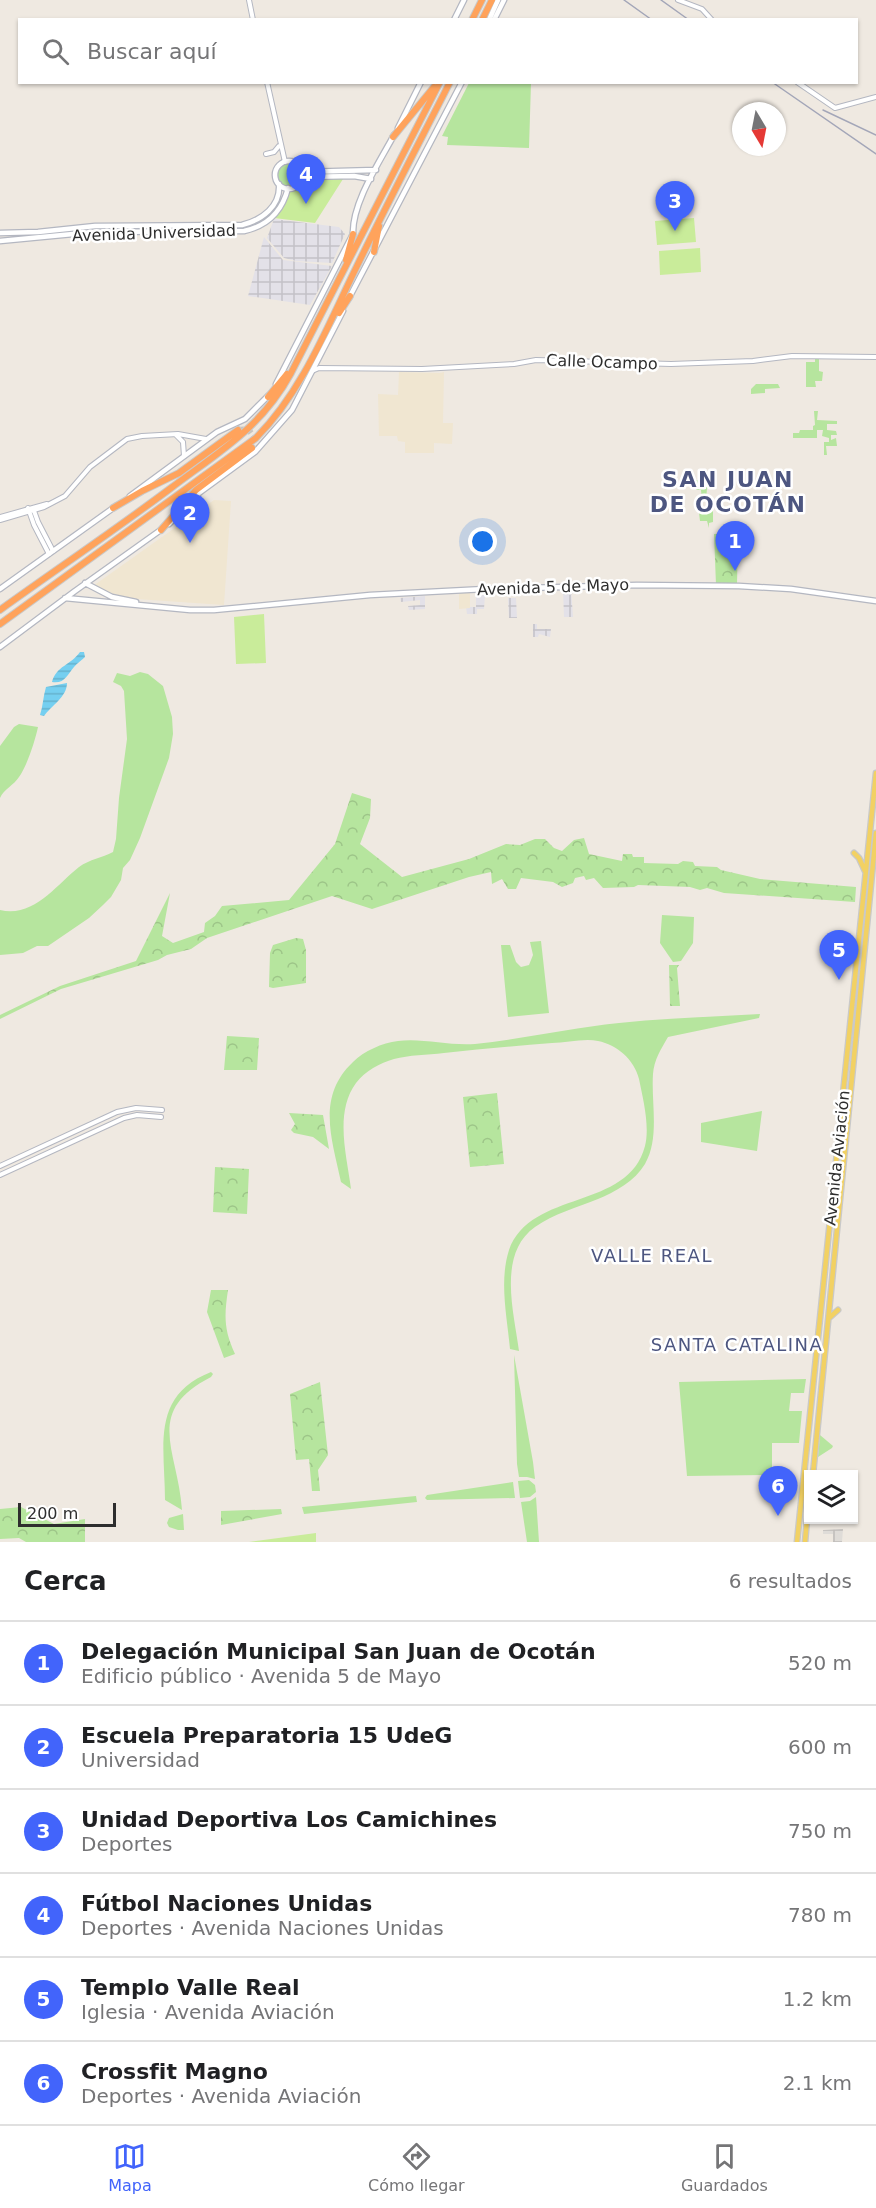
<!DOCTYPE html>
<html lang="es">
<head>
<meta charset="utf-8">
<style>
  :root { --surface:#fff; --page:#f2f2f2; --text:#202124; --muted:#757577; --line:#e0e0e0; --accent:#4264fb }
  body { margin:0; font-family:"DejaVu Sans",sans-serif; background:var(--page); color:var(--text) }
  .controls { position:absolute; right:18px; bottom:18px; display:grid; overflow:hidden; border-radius:0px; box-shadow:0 2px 4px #0004 }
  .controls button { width:54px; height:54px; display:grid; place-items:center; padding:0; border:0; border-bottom:2px solid var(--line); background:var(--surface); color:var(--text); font:30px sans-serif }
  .compass { position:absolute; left:732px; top:102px; width:54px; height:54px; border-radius:50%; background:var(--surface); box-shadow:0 2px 4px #0004; rotate:170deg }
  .scale { position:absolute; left:18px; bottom:15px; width:98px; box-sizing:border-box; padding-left:6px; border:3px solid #2e2e2e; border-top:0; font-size:16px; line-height:21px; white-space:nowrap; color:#2e2e2e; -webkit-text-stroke:4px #fff; paint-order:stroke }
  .you { position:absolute; left:483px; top:542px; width:21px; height:21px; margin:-15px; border:4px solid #fff; border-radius:50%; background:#1a73e8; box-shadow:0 0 0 9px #1a73e833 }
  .badge { display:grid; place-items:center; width:39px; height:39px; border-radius:50%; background:var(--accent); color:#fff; font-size:20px; font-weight:700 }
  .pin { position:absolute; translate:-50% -50px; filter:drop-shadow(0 2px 3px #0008) }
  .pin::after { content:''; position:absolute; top:32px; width:21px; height:18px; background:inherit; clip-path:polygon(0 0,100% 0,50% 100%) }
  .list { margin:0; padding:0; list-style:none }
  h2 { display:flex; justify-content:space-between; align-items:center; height:78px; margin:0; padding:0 24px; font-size:26px }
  h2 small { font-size:20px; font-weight:400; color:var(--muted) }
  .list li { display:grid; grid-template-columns:39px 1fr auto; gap:18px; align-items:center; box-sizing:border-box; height:84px; padding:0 24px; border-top:2px solid var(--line) }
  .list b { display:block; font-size:22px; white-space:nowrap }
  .list p { margin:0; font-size:20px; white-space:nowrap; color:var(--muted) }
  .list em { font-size:20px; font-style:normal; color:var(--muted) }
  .icon { flex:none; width:33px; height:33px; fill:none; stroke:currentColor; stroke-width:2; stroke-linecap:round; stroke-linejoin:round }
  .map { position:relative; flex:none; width:876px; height:1542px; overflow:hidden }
  .search { position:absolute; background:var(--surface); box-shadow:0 2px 4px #0004; left:18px; right:18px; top:18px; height:66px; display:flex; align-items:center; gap:15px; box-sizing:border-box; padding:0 21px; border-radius:0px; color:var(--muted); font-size:22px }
  .sheet { height:582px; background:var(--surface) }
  nav { display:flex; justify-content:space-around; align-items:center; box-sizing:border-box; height:84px; border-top:2px solid var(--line); background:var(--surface); font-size:16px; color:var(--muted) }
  nav a { display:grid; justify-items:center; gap:3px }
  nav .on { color:var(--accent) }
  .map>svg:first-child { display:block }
  .industrial { fill:url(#industrial-grid) }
  .education { fill:#f0e6d1 }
  .grass { fill:#b6e59e }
  .park { fill:url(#park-crowns) }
  .pitch { fill:#c9ec9a }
  .plaza { fill:url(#plaza-grid) }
  .water { fill:url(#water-rules) }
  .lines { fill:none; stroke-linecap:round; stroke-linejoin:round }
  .motorway-tunnel { stroke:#c8c4bd; stroke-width:6; stroke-dasharray:6 3; stroke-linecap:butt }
  .tertiary-casing { stroke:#b4b7c1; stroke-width:6 }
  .secondary-casing { stroke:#b4b7c1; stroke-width:7 }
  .primary-casing { stroke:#c9c9c9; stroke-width:7 }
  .motorway-casing { stroke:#c9c9c9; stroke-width:8 }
  .tertiary { stroke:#fff; stroke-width:4 }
  .secondary { stroke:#fff; stroke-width:4.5 }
  .primary { stroke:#f2d163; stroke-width:4.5 }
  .motorway { stroke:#ffa35c; stroke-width:6 }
  .rail { stroke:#a3a6b8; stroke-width:1.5 }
  .labels { text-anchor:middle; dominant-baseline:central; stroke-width:5; stroke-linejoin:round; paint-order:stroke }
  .street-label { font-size:16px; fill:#2e2e2e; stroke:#fff }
  .neighbourhood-label { font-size:18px; letter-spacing:1.5px; fill:#4d5680; stroke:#fff }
  .district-label { font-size:22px; font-weight:bold; letter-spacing:1.5px; fill:#4d5680; stroke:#fff }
</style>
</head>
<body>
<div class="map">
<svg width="876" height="1542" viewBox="0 0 876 1542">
  <defs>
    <pattern id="industrial-grid" width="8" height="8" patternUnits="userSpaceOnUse" patternTransform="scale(1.5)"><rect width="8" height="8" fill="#e3e1e8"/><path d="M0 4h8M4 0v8" fill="none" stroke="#c3c1c7"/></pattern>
    <pattern id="park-crowns" width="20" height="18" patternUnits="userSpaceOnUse" patternTransform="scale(1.5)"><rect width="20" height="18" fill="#b6e59e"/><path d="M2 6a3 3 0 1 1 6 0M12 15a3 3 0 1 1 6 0" fill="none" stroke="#9dc588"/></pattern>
    <pattern id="plaza-grid" width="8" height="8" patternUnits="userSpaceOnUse" patternTransform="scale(1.5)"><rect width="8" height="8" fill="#dfdcd8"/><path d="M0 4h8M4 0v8" fill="none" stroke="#c0bdba"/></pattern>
    <pattern id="water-rules" width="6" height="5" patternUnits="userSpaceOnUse" patternTransform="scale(1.5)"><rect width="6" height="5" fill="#75cff0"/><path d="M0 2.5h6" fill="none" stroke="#66b2ce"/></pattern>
  </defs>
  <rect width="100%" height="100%" fill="#efe9e1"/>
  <path class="industrial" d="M274,219L339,227L345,234L332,263L296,261L284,258L267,238Z
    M264,237L283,260L332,266L310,305L248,296Z
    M563,589H571L573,617H564Z
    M476,595H485L484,609H477V614H467L466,607H476Z
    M425,596V609L409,610L408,606L420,605V600L401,602L400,598Z
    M508,598H516L517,618H509Z
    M533,624H537V629H551L550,637L539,634L538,637H533Z"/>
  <path class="education" d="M399,372L440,373L444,372L443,423H453L452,444L434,443V453H405V442L398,441L397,436H379L378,394L398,395Z
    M214,500L231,501L224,605L136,599L112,594L93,586Z
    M470,592V608L459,609V593Z"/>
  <path class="grass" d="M469,83H531L529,148L447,145L448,137L442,136Z
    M276 175a12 12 0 1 1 24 0a12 12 0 1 1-24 0Z
    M819,357V371L823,372L822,381H815L816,387H806V362H815V358Z
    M756,384H778L780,388L765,389V393L751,394V389Z
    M814,411H818L817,420L837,421V424H827V430L836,431L837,435H831V440L836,438L837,446H826L827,455H824V442H829V438L822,436L823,430H817V438H793V433H799L800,430H813V426L815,425Z
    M706,475H708L706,501H702L701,490H696V484L689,485V480H701V489H705Z
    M703,507H713V522L709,523V528L707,521H700L699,513H704Z
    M140,672L148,674L163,686L172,717L173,734L169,758L140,838L130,860L123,868L121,880L111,897L103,905L89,918L48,946H37L23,953L0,955V910C34,918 56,885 79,867C90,859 102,858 113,852L116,839L119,798L127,739L124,691L121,686L113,682L117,673L130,676Z
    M19,724L38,727C35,741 27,766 19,777C14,785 4,789 0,798V746L14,727Z
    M662,915L694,917L693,943L681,961L673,962L660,943Z
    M541,941L549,1013L508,1017L501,945H510L516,962L521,967L529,965L533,955L530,942Z
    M760,1014L759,1018L668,1037C661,1049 654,1060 653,1074C651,1103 660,1138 645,1164C635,1181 615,1192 598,1199C578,1207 553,1214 535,1227C497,1254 514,1312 519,1351L510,1349C507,1317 499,1281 509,1250C531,1189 628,1211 645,1146C650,1126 643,1099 639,1079C634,1059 617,1045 598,1041C584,1038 566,1043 552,1043C516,1046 480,1049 444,1053C427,1055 409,1055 394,1059C380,1063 365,1071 356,1083C334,1113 347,1156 351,1189L341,1182C332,1139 316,1097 353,1062C364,1051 382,1043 398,1041C423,1038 449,1046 475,1044C523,1039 571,1028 619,1023C666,1018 713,1017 760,1014Z
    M762,1111L757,1151L701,1142V1123Z
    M514,1355L533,1462L535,1479L527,1477H519L517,1464Z
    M211,1372L213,1374L211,1377C143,1412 178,1450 182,1510L165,1500C165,1447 150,1396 211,1372Z
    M806,1379L804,1393H791L789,1411H802L799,1443H772V1475L687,1476L679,1382Z
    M820,1435L833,1446L832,1448L818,1457Z
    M529,1480L535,1485L536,1492L530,1497L520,1498L518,1481Z
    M513,1482L515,1498L427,1500L425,1498L427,1495Z
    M416,1496L417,1502L304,1514L302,1507Z
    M536,1497L539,1542H527L521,1502L530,1501Z
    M183,1514L184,1530H178L169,1527L167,1523L169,1518Z"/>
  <path class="park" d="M738,533L737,585H716L714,534Z
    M352,793L371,799L370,818L360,844L402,877L469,859L506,844L520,845L535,839H545L554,848L562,851L574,840L584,838L589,854L622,861L623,854H632L633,857H644V863L678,864L683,861L693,862L695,866L717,867L721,870L760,879L856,887L855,902L724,893L707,888L700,890L690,887L638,885L634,887L603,888L594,878L586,880L584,876L575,878L573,883L562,887L553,882L521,878L516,889H508L502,879L492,884L491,872L469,877L372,909L332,896L207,938L191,949L167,955L158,960L61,989L0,1019V1015L60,986L136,961L170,893L162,936L173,943L204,932L205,923L215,916L222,906L289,900L335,844Z
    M296,938L303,939L306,950V983L273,988L269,987L270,953L273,945Z
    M669,965H679L677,968L680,1006H670Z
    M227,1036L259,1038L257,1070H224Z
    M497,1093L504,1164L470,1167L463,1097Z
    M289,1113L323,1115L329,1149L313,1137L294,1133L291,1130L295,1124Z
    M215,1167L249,1169L247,1214L213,1212Z
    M211,1290H228C224,1317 224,1330 235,1354L224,1358L207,1312Z
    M320,1382L328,1455L318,1470L320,1491H312L309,1459L296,1460L290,1394Z
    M21,1507L54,1524L85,1519V1542H26L19,1538L0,1539V1509Z
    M281,1509L282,1514L221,1525V1511Z"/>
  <path class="pitch" d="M305,179H343L315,223L274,218L289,191L297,188Z
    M694,218L696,242L657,245L655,221Z
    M700,248L701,272L660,275L659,251Z
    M264,614L266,663L236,664L234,617Z
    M316,1533V1542H249Z"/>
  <path class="plaza" d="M843,1529L842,1542H833V1534H823V1530Z"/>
  <path class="water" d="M80,652H84L85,657C82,660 77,663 74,667C67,675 65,684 52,682C56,666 71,665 80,652Z
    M67,683C67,697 51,706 44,716L40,715C43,706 43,697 46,687Z"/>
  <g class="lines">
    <path class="motorway-tunnel" d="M238,430L248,429L254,437V442"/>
    <g class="tertiary-casing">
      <path id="tertiary" d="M249,0L253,20
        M678,0L702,9L712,20
        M267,82L285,162
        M797,82L835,108L876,97
        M266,154L274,152L279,146
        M312,371L319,368L422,369L514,364L536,360L671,364L753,361L792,356L876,357
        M176,435L183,442L184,456
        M28,508L34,525L49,554
        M33,508L38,522L53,551
        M0,517L47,504
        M0,520L44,507L65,496L90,467L127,439L142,436L178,434L206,439
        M0,1166L117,1112L136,1108L162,1110
        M0,1175L124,1118L137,1115L161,1117"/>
    </g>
    <g class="secondary-casing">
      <path id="secondary" d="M454,20L464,0
        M489,20L498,0
        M494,20L504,0
        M398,128L421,82
        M275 175a14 14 0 1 1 28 0a14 14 0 1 1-28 0Z
        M302,172L376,170
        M302,177L354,176L371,179
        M0,233L38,232L95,226L242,225C262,220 281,206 279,184
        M0,241L94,232L244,231C267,226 282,212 288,188
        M349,298L462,82
        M276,384L353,234C352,203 379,163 394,135
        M130,496L217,432L245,419L268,396
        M169,524L199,493L255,452L292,410L343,311
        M85,583L112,597L136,602
        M0,589L116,506
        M65,598L190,610H214L370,595L485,589L637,585L739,586L791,589L876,601
        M0,647L75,591L162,529"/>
    </g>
    <g class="primary-casing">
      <path id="primary" d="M854,853L859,858L865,871
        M829,1318L838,1310
        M813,1474L876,833
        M797,1542L876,773
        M805,1542L808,1508"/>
    </g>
    <g class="motorway-casing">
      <path id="motorway" d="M472,20L482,0
        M482,20L492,0
        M393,137L434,87
        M374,252L379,226
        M346,260L353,234
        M339,313L350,296
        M268,397L287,374
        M113,508L142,491L179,473L238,430
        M161,530L196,490L252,448
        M0,610C57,569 115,530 171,488C220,451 261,428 291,373L440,82
        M0,624L256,438C303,391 328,325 357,266C387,204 419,143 450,82"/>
    </g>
    <use href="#tertiary" class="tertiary"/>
    <use href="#secondary" class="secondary"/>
    <use href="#primary" class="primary"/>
    <use href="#motorway" class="motorway"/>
    <path class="rail" d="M624,0L652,20
      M661,0L689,20
      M772,82L876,154
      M823,110L876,135"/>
  </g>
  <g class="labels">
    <g class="street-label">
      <text transform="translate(154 233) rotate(-2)">Avenida Universidad</text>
      <text transform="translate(602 362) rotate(2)">Calle Ocampo</text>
      <text transform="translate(553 587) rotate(-2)">Avenida 5 de Mayo</text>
      <text transform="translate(837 1158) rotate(-84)">Avenida Aviación</text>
    </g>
    <g class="neighbourhood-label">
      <text x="652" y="1255">VALLE REAL</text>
      <text x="737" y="1344">SANTA CATALINA</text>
    </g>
    <g class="district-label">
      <text x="728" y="479">SAN JUAN<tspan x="728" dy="25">DE OCOTÁN</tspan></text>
    </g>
  </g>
</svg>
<div class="controls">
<button><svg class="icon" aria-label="layers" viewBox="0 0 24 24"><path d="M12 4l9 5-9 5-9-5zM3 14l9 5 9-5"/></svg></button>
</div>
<svg class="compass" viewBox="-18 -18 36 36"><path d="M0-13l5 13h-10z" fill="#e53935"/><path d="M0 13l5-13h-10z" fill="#757577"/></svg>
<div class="scale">200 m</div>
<div class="you"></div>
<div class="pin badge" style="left:735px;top:571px">1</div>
<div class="pin badge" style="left:190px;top:543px">2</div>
<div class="pin badge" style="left:675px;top:231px">3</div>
<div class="pin badge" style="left:306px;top:204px">4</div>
<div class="pin badge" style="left:839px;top:980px">5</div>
<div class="pin badge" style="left:778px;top:1516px">6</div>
<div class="search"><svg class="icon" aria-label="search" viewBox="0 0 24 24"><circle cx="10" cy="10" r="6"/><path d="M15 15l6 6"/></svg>Buscar aquí</div>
</div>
<section class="sheet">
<h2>Cerca<small>6 resultados</small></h2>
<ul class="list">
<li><span class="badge">1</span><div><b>Delegación Municipal San Juan de Ocotán</b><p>Edificio público · Avenida 5 de Mayo</p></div><em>520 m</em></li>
<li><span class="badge">2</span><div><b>Escuela Preparatoria 15 UdeG</b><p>Universidad</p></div><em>600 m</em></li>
<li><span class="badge">3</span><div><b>Unidad Deportiva Los Camichines</b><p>Deportes</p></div><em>750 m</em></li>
<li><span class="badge">4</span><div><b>Fútbol Naciones Unidas</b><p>Deportes · Avenida Naciones Unidas</p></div><em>780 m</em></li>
<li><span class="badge">5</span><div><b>Templo Valle Real</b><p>Iglesia · Avenida Aviación</p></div><em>1.2 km</em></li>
<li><span class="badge">6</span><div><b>Crossfit Magno</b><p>Deportes · Avenida Aviación</p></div><em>2.1 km</em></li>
</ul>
</section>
<nav>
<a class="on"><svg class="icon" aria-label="map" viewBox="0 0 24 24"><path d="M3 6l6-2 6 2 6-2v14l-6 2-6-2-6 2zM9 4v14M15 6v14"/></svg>Mapa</a>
<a><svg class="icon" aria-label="directions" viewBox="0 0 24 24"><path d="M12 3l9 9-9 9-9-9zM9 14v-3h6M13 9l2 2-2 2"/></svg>Cómo llegar</a>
<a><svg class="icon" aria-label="saved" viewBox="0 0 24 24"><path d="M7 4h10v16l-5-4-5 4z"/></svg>Guardados</a>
</nav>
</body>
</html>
